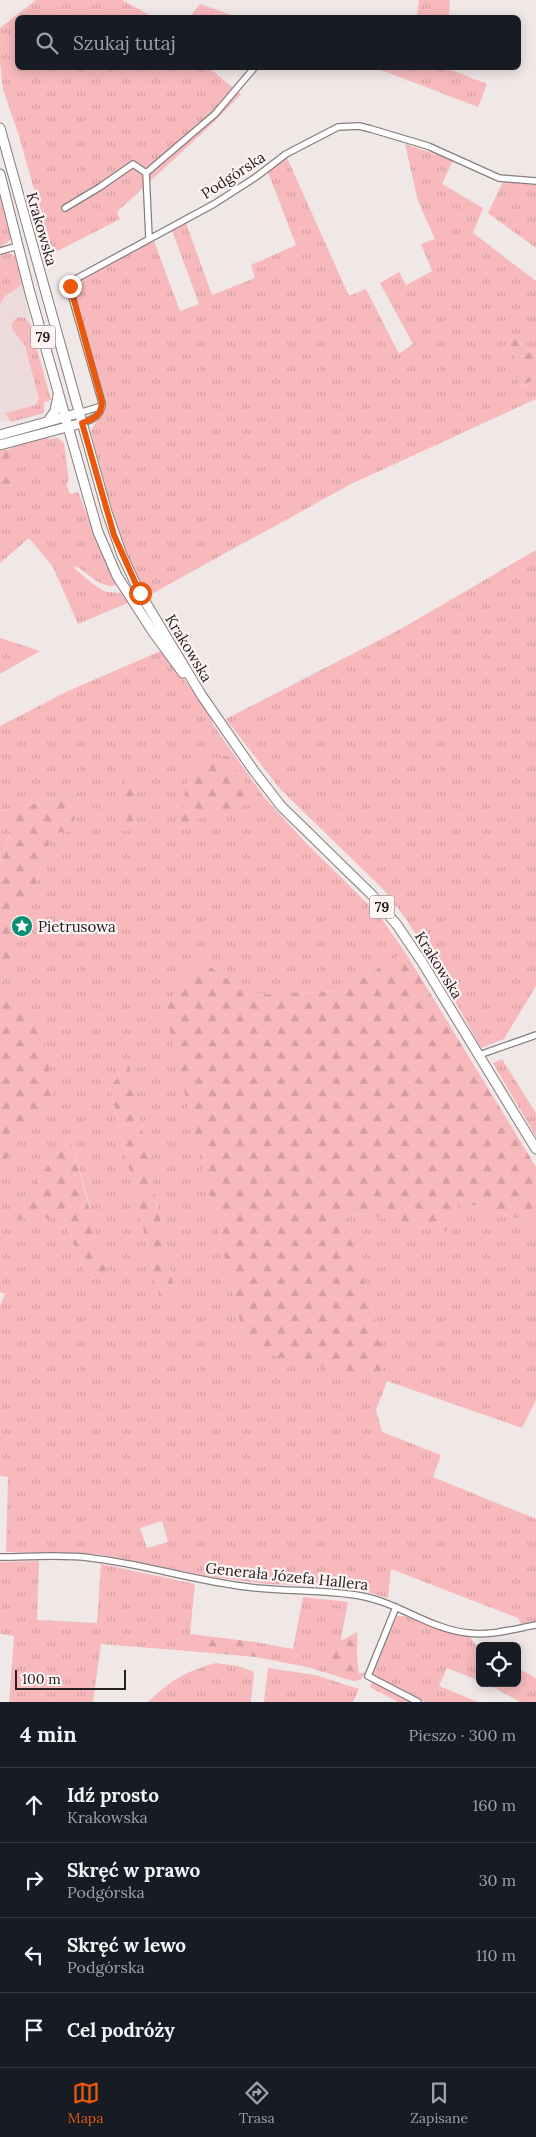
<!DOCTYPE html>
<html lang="pl">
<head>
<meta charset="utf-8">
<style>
  :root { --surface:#171b24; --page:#242831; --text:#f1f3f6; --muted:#9ea1a6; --line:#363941; --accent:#ea580c }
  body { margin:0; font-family:Lora,serif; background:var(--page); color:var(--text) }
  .controls { position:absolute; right:15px; bottom:15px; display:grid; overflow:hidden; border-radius:8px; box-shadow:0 2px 12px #0003 }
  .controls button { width:45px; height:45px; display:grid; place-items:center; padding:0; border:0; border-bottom:1px solid var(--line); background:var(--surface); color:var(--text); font:25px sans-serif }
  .scale { position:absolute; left:15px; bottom:12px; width:111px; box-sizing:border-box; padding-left:5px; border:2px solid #252121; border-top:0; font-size:14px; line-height:18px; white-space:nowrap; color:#252121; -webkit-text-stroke:4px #fef4f4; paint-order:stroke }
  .stop { position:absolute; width:15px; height:15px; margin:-11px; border:4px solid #ea580c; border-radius:50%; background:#fff }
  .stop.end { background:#ea580c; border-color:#fff; box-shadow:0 1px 5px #0008 }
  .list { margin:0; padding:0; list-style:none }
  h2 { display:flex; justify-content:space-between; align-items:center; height:65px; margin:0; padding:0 20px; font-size:21px }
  h2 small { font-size:16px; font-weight:400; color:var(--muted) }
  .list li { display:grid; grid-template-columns:32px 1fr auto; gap:15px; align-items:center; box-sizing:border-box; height:75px; padding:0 20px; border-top:1px solid var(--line) }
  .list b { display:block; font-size:19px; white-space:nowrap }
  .list p { margin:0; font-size:16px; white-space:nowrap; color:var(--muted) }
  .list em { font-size:16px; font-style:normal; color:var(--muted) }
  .icon { flex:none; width:28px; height:28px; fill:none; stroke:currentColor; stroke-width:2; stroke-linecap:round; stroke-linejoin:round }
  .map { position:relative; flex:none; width:536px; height:1702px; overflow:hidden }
  .search { position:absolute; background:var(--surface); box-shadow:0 2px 12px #0003; left:15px; right:15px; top:15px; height:55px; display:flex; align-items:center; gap:12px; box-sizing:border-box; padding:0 18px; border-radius:8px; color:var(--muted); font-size:19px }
  .sheet { height:365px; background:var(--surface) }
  nav { display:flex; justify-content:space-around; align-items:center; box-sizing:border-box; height:70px; border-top:1px solid var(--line); background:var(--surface); font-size:14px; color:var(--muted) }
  nav a { display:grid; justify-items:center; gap:2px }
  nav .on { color:var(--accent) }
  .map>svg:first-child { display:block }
  .built { fill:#eddadb }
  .grass { fill:url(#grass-tufts); fill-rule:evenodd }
  .forest { fill:url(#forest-firs) }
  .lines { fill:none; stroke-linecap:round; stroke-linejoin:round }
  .street-casing { stroke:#867e7e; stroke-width:8 }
  .secondary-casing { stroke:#867e7e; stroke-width:11 }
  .primary-casing { stroke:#867e7e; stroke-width:11 }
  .street { stroke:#fff; stroke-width:5.5 }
  .secondary { stroke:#fff; stroke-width:9 }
  .primary { stroke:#fff; stroke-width:9 }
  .route { stroke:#ea580c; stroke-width:6 }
  .labels { text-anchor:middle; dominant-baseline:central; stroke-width:4.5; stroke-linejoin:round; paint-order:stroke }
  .shield { fill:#fef4f4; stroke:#666060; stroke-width:1 }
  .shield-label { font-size:14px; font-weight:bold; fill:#252121 }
  .street-label { font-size:15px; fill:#252121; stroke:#fef4f4 }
  .poi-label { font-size:15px; fill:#252121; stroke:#fef4f4; text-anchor:start }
</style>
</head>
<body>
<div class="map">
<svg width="536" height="1702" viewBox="0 0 536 1702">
  <defs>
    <pattern id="grass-tufts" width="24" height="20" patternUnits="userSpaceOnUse" patternTransform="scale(1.25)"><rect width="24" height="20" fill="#f7b9bc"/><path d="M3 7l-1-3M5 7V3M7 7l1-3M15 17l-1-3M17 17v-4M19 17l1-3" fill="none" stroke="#d49fa1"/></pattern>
    <pattern id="forest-firs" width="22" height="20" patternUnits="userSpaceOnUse" patternTransform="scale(1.25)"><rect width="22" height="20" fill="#f7b9bc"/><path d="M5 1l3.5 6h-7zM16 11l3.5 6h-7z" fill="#d49fa1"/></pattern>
  </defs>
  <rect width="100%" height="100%" fill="#f0e7e7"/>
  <path class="built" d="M23,284L30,324L27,319L16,318L11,325L13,330L25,346L39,399L36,405L5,413L9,420L0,422V304L4,297Z"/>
  <path class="grass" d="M36,0H122L153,17L18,18V68H209L241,94L214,122L117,212L120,219L52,254L19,136L3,89L0,61V28Z
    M419,0H450L449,17H417Z
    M200,4L237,17H190Z
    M376,68H446L487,84L478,107Z
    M405,144L453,160L442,184L483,208L473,233L536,281V356L512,337L507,344L520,366V387L536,379V399L351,484L146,597C120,545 106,489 91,433C93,421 107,416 105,403L73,291L74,286L81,278L154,241L180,311L199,304L172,230L186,223L212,295L255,278L251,265L296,245L268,172L287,158L349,296L366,289L399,354L413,344L380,283L399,272L406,285L432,271L421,244L435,239L418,201Z
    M503,182L536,185V248L488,213Z
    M0,192L12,239L0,247Z
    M8,252L15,256L23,284L4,297L0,304V254Z
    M24,317L30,324L51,400L44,402V413L11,422L5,413L36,405L39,399L25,346L13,330L11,325L16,318Z
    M47,437L48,439L58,438L64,443L69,481L66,484L70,494L78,492L105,559L119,584C104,592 88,573 76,566L74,568L94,585L106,592L125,593L130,602L78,624L53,567L29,538L0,563V490L3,492L11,488L8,471V449Z
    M536,550V986L504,1039L481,1048L430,956L406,919L384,890L280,789L226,719L399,630Z
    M0,638L40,651L0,674Z
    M163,650L207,711L214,726L264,797L307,844L379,915L405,952L342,991L249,995L199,959L165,1007L247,1350L380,1337L346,1214L370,1215L460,1201L536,1224V1400L522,1428L387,1381L376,1410L382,1432L441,1455L433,1477L536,1519V1621L521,1624L518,1618L391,1569L388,1598L350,1587L267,1584L213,1577L98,1554L6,1552L8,1477L0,1476V1306L5,1294L0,1292V999L8,967L52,834L73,830L78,795L0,811V726L68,691ZM129,1065L176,1298L160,1299L110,1087ZM70,1136L90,1207L87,1278L63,1218H9ZM162,1521L168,1542L147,1548L140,1528Z
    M0,825L11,826L0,867Z
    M502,1059L536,1113V1137L493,1063Z
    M39,1561L37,1620L97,1623L101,1564L195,1584L188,1651L101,1644L93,1702H9L14,1636L0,1634V1562Z
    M303,1597L348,1602L336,1665L356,1674L367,1672L360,1680L353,1681L307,1667L256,1657L255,1642L293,1649Z
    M397,1616H405L458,1634L470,1637L475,1644L480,1647V1681L447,1668L439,1686L478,1702H425L372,1674Z
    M216,1663L238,1666L254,1672L251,1702H148C171,1680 186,1671 216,1663Z
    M268,1668L315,1675L359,1689L353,1702H264Z
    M517,1668L536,1678V1702H520L486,1683H517Z"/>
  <path class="forest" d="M512,337L536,356V379L519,387L520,366L507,344Z
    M8,449V471L11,488L17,493L15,498L10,497L0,490V451Z
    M228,756L258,801L180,825L190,762Z
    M127,773L139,775L132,831L118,830Z
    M78,795L73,830L52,834L8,967L0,999V867L11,827L0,825V811Z
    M405,952L536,1167V1224L460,1201L446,1231L370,1215L346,1214L380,1337L384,1380L247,1350L164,1007L199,959L250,995L342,991Z
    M0,1000L38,1011L54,1093L0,1167Z
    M129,1064L176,1298L160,1300L110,1087Z
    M70,1136L108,1277L87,1278L63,1218L8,1219Z
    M357,1632C358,1640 357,1646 357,1653C357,1662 359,1670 359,1678L348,1679L325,1670C325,1646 338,1643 357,1632Z
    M190,1634L255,1642L256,1657L188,1651Z
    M373,1681L415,1702H398L370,1687Z"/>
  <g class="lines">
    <g class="street-casing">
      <path id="street" d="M146,173L215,114L254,68
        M65,208L100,187L133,164L146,173L149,238
        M0,251L18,246
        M79,413L102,406
        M82,423C94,419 101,416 102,403L70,290L72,281L214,204L256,177L286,154L338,127L359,126L371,129L428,146L499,178L536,181
        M479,1055L536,1035
        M0,1557C30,1557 62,1554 91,1558C144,1564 195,1581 248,1587C285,1592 324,1589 361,1596C399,1603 430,1629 468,1633C490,1636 514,1629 536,1625
        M396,1607L368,1676L418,1702"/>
    </g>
    <g class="secondary-casing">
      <path id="secondary" d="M48,421L55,411L58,395
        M0,435L79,413
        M0,445L82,423"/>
    </g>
    <g class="primary-casing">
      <path id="primary" d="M0,128L107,512L122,555L140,593L202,696L254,771L281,806L372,895L397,925L422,962L536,1149
        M0,174L30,293L98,532L117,576L153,632L183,673"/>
    </g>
    <use href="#street" class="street"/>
    <use href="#secondary" class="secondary"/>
    <use href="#primary" class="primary"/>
  </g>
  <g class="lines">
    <path class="route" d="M70,286L102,402C101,416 94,419 82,423L114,535L140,593"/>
  </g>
  <defs>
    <g id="sight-disc" transform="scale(1.125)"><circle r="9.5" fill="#0a8e75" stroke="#fef4f4"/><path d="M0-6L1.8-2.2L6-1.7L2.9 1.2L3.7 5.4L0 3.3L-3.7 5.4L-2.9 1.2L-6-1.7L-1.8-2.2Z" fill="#fff"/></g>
  </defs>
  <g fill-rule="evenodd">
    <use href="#sight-disc" x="22" y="926"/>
  </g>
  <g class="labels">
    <g class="shield">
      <rect x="30.5" y="325.5" width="25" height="23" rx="4"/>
      <rect x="369.5" y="895.5" width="25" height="23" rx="4"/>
    </g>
    <g class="shield-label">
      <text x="43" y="337">79</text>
      <text x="382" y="907">79</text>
    </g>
    <g class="street-label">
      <text transform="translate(233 175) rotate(-33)">Podgórska</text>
      <text transform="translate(42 229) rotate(74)">Krakowska</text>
      <text transform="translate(189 648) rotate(59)">Krakowska</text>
      <text transform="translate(439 965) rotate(58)">Krakowska</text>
      <text transform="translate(287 1576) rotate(6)">Generała Józefa Hallera</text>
    </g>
    <g class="poi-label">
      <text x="38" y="926">Pietrusowa</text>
    </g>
  </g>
</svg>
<div class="controls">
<button><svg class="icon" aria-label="locate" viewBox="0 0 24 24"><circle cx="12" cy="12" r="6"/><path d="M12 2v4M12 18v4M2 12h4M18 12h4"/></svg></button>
</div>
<div class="scale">100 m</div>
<div class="stop" style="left:140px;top:593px"></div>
<div class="stop end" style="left:70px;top:286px"></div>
<div class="search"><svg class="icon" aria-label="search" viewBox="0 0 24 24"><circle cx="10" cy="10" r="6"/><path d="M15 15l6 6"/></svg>Szukaj tutaj</div>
</div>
<section class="sheet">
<h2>4 min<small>Pieszo · 300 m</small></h2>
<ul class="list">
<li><svg class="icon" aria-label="ahead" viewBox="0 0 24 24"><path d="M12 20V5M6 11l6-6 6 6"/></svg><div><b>Idź prosto</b><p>Krakowska</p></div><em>160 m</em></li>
<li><svg class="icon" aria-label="right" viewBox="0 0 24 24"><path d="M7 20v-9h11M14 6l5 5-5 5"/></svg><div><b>Skręć w prawo</b><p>Podgórska</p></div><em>30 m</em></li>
<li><svg class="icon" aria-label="left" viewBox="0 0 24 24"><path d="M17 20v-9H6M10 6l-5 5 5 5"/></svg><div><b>Skręć w lewo</b><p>Podgórska</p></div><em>110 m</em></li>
<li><svg class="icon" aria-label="arrive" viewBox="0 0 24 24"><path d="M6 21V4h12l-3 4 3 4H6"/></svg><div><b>Cel podróży</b></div></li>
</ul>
</section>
<nav>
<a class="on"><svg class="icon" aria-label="map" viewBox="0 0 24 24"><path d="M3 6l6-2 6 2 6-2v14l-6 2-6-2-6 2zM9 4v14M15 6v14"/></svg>Mapa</a>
<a><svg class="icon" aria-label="directions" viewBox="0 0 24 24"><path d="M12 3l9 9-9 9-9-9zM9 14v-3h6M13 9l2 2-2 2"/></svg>Trasa</a>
<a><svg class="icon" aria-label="saved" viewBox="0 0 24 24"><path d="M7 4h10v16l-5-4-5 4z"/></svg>Zapisane</a>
</nav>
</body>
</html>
